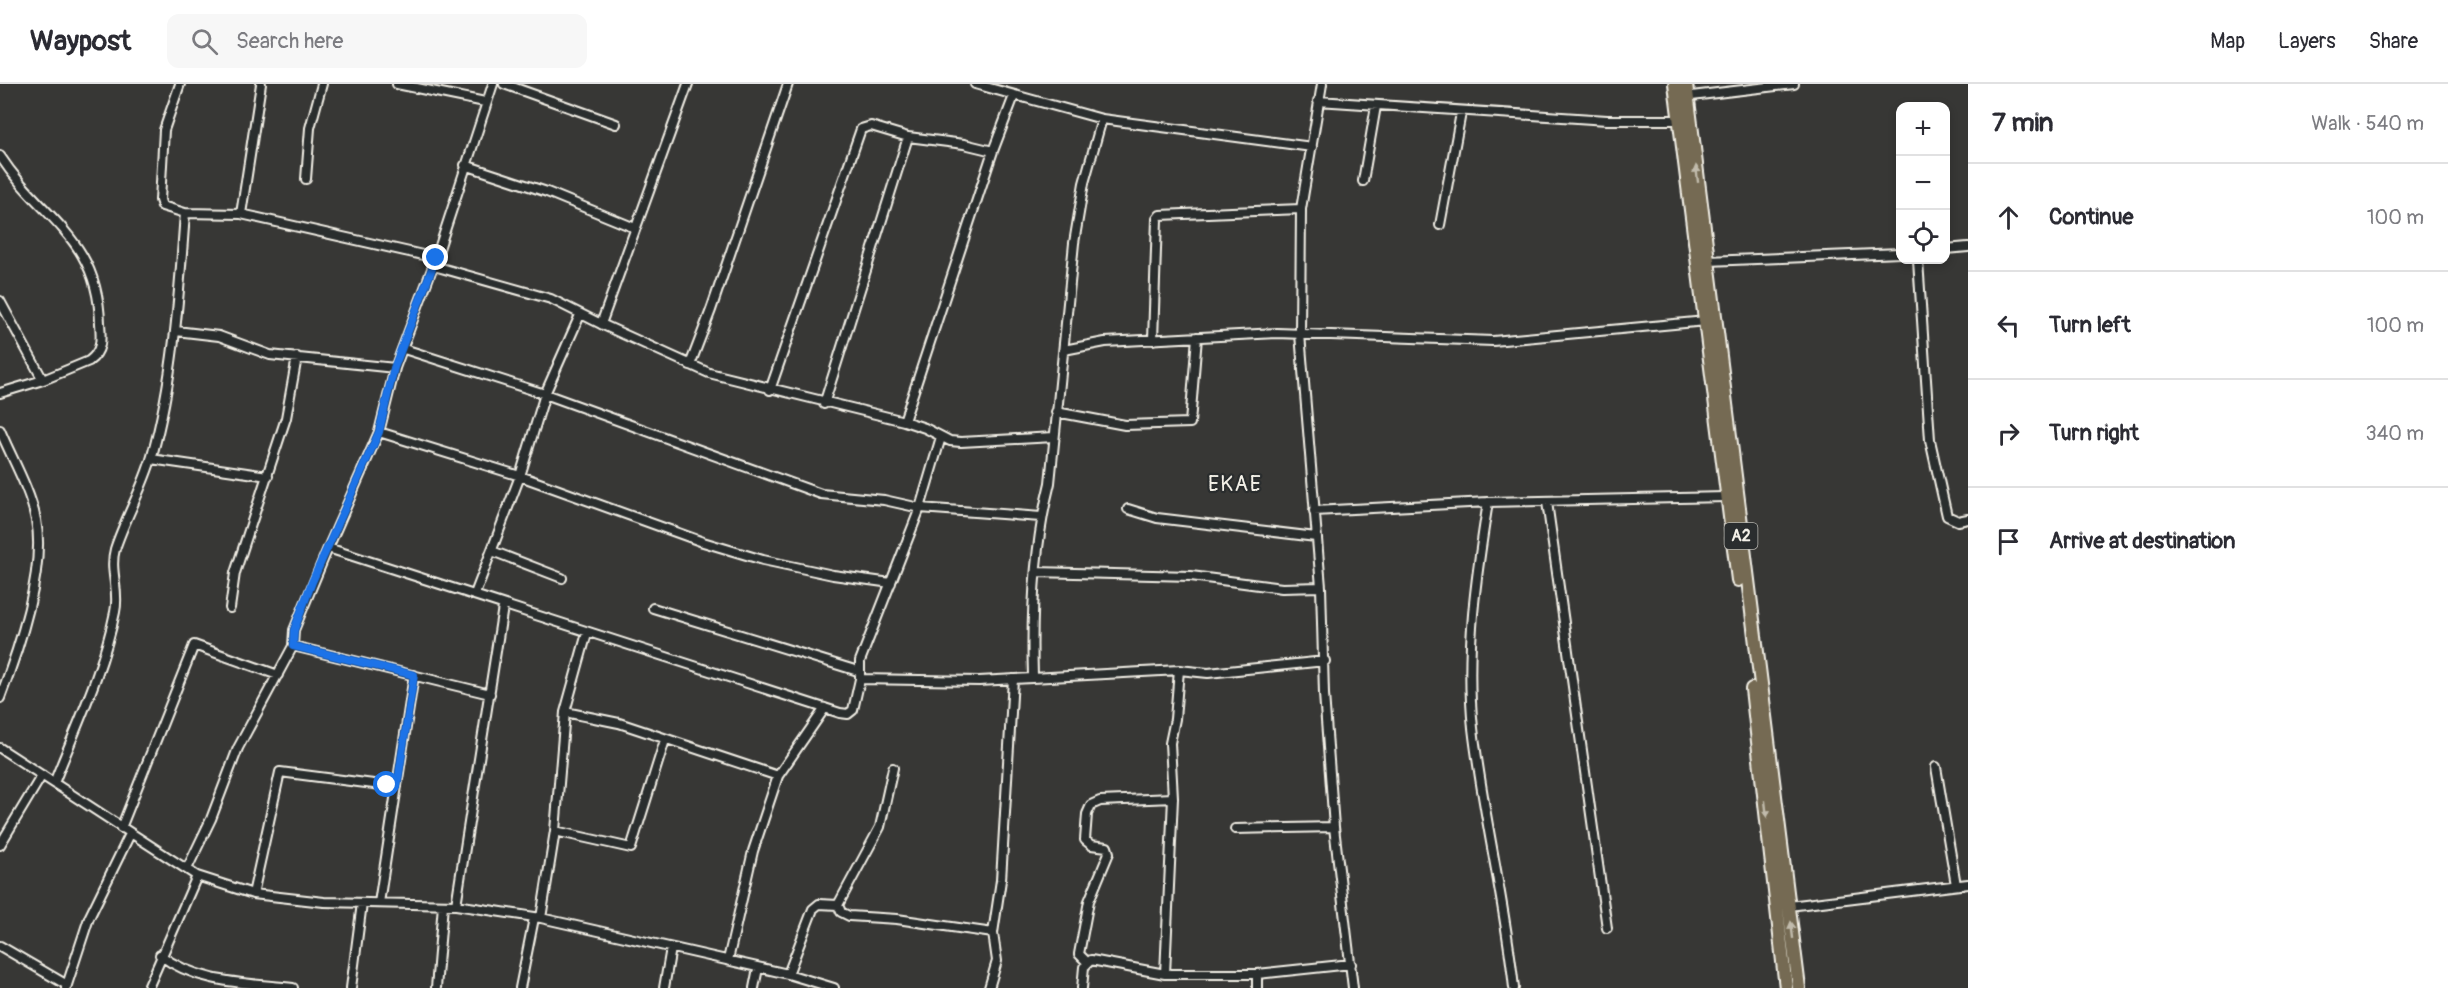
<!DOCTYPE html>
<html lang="en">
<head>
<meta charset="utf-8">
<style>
  :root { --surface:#fff; --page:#f7f7f7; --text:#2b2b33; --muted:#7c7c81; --line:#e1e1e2 }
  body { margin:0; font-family:Pangolin,sans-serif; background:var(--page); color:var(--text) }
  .controls { position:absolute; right:18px; top:18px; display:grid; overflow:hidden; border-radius:12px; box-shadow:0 3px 9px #0003 }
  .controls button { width:54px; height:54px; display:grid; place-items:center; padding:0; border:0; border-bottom:2px solid var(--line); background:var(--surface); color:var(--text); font:30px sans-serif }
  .stop { position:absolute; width:18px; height:18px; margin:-14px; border:4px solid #1a73e8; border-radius:50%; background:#fff }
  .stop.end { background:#1a73e8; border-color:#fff; box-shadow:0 2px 6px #0008 }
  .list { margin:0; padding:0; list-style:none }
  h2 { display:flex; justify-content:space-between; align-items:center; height:78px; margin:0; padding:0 24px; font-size:26px }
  h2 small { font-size:20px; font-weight:400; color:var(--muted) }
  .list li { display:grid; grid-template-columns:39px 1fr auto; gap:18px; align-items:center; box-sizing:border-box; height:108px; padding:0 24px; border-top:2px solid var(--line) }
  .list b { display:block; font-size:22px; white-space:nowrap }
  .list em { font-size:20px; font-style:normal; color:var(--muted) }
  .icon { flex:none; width:33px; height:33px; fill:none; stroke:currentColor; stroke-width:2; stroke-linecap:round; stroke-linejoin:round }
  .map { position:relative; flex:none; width:1968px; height:904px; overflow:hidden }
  header { display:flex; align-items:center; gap:36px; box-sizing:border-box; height:84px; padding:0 30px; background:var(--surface); border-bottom:2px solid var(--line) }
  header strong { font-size:28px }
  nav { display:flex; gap:33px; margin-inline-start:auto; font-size:21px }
  .search { width:420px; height:54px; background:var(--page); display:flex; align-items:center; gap:15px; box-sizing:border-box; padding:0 21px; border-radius:12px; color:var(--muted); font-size:22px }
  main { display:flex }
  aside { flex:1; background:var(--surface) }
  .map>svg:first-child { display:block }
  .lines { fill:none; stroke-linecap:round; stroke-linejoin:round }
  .minor-casing { stroke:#f4f1e8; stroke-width:12 }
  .trunk-casing { stroke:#f4f1e8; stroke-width:16 }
  .minor { stroke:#2a2d2e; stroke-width:8 }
  .trunk { stroke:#756b52; stroke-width:12 }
  .oneway { fill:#c1bbac }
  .route { stroke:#1a73e8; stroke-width:8 }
  .labels { text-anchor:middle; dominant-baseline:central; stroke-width:4.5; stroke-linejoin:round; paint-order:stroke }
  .shield { fill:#2a2d2e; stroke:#b7b6b0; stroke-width:1.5 }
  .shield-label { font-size:16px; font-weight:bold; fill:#f4f1e8 }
  .quarter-label { font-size:21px; letter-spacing:1.5px; fill:#f4f1e8; stroke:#2a2d2e }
</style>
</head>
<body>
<header>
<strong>Waypost</strong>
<div class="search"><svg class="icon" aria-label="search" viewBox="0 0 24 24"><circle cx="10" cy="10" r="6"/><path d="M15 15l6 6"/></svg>Search here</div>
<nav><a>Map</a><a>Layers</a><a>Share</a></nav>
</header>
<main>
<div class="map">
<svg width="1968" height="904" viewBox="0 0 1968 904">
  <rect width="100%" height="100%" fill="#373735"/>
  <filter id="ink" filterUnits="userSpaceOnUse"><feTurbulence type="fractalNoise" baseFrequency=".0167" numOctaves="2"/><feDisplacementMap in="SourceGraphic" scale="12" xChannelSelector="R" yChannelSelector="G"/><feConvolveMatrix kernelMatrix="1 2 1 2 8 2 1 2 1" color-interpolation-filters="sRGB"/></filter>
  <g filter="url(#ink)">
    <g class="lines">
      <g class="minor-casing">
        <path id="minor" d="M180,0L164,46L160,116L162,122L185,129L241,130L436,174
          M397,0L485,18
          M504,0L616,40
          M688,0L601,240L709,289L904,337L925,344L950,357L961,358L1054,353
          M975,0L1102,35L1312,63
          M1322,0L1301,125L1300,250L1321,503L1324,610L1334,743L1353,904
          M1683,13L1794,0
          M1318,17L1607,36H1679
          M0,72C41,135 98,153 100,239C101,254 103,267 89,277L43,296L0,309
          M465,81L547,108L635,144
          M306,95L310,44L322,0
          M1363,97L1376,22
          M241,130L261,0
          M1440,141L1461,29
          M1946,165L1968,163
          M1918,176L1930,356L1947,432L1958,437L1968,435
          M1708,177L1900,169
          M434,182L551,215L601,240
          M0,217L43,296
          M176,247L219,252L270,271L395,284
          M1153,256L1157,135L1160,131L1301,125
          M404,265L545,310L821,410L884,416L920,424L1041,433
          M1064,266L1105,258L1277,249L1493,257L1706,237
          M690,281L711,226L788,0
          M770,306L861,45L871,42L908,53L964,60L993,67
          M824,320L908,53
          M1056,328L1125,341L1190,339L1197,253
          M904,337L993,67L1014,12
          M0,346C12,375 30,405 36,436C46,486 18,567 0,614
          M379,348L520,392L703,458L763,476L833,491L891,499
          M151,375L268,392
          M1488,418C1476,493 1465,567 1473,644C1483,731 1505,817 1514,904
          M1547,418L1607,844
          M1128,425L1157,434L1316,453
          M1314,427L1488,418L1726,413
          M328,464L379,348L395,284L436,174L493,0
          M492,467L562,494
          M1036,488L1191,492L1282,504L1321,503
          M475,510L520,392L545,310L580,231
          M230,524L235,489L286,334L297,273
          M653,524L858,587
          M293,562L490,610
          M1033,592C1031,527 1034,462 1050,399L1074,159L1084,99L1102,35
          M860,595V577L920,424L941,353
          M565,628L619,639L778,692L825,624
          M0,664L197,792L253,810L324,818L456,821L541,834L788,890L834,904
          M1936,683L1956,801
          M893,684L880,743L838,821L841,828L849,832L897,835L993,849
          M54,699C76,643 103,587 115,528C120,506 109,487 115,465C125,434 143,404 152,372C174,293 179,211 185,129
          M121,744L194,561L278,591
          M1235,745L1334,743
          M555,747L631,764L665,656
          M0,761L42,691
          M187,785L211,735L238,664L293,562L294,546L328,464L840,629L848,630L853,626L860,595L979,597L1179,586L1208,589L1325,577
          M253,810L280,688L397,703
          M379,819L414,591
          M456,821L503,523
          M1789,822L1968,800
          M541,834L555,747L565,628L587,549
          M0,862L67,901
          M160,871C198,900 248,899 293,904
          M728,876L753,767L778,692
          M1087,878L1079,870L1089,817L1109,769L1107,763L1091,761L1085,756L1087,730L1091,721L1100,717L1173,714
          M788,890L813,825L819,820L838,821
          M1165,890L1173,714L1170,659L1175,635L1179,586
          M66,904L89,834L130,750
          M148,904L197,792
          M351,904L362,819
          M436,904L443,821
          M520,904L534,834
          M664,904L671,864
          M754,904L758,884
          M989,904L997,877L993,849L1001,796L1013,595
          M1082,904L1084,883L1091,876L1165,890H1257L1351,880
          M1257,904V890"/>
      </g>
      <g class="trunk-casing">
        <path id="trunk" d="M1675,0L1738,496
          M1686,0L1799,904
          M1752,605L1786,904"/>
      </g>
      <use href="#minor" class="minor"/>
      <use href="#trunk" class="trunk"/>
    </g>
    <defs><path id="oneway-solid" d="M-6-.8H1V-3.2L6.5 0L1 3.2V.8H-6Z" transform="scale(1.5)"/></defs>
    <g class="oneway">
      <use href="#oneway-solid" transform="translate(1697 90) rotate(-97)"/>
      <use href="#oneway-solid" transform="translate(1766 725) rotate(83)"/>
      <use href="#oneway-solid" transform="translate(1792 846) rotate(-97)"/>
    </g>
  </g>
  <g class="lines" filter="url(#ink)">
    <path class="route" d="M387,701L397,703L414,591L293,562L294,546L312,498L379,348L394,284L436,174"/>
  </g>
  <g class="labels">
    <rect class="shield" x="1724.5" y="439" width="33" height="26" rx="4.5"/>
    <g class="shield-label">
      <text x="1741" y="452">A2</text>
    </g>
    <g class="quarter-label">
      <text x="1235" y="400">EKAE</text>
    </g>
  </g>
</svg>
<div class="controls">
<button>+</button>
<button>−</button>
<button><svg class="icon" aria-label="locate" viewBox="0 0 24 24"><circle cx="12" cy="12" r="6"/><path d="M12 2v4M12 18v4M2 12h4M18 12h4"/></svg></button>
</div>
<div class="stop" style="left:387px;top:701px"></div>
<div class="stop end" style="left:436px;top:174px"></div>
</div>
<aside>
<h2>7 min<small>Walk · 540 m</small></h2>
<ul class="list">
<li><svg class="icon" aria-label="ahead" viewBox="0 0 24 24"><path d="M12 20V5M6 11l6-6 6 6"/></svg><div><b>Continue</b></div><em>100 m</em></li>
<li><svg class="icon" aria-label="left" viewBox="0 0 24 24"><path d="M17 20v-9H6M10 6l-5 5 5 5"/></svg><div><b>Turn left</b></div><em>100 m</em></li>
<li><svg class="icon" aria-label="right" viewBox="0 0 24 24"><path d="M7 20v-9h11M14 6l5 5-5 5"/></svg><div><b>Turn right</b></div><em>340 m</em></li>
<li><svg class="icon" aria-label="arrive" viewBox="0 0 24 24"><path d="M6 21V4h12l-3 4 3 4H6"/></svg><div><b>Arrive at destination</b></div></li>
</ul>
</aside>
</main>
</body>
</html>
